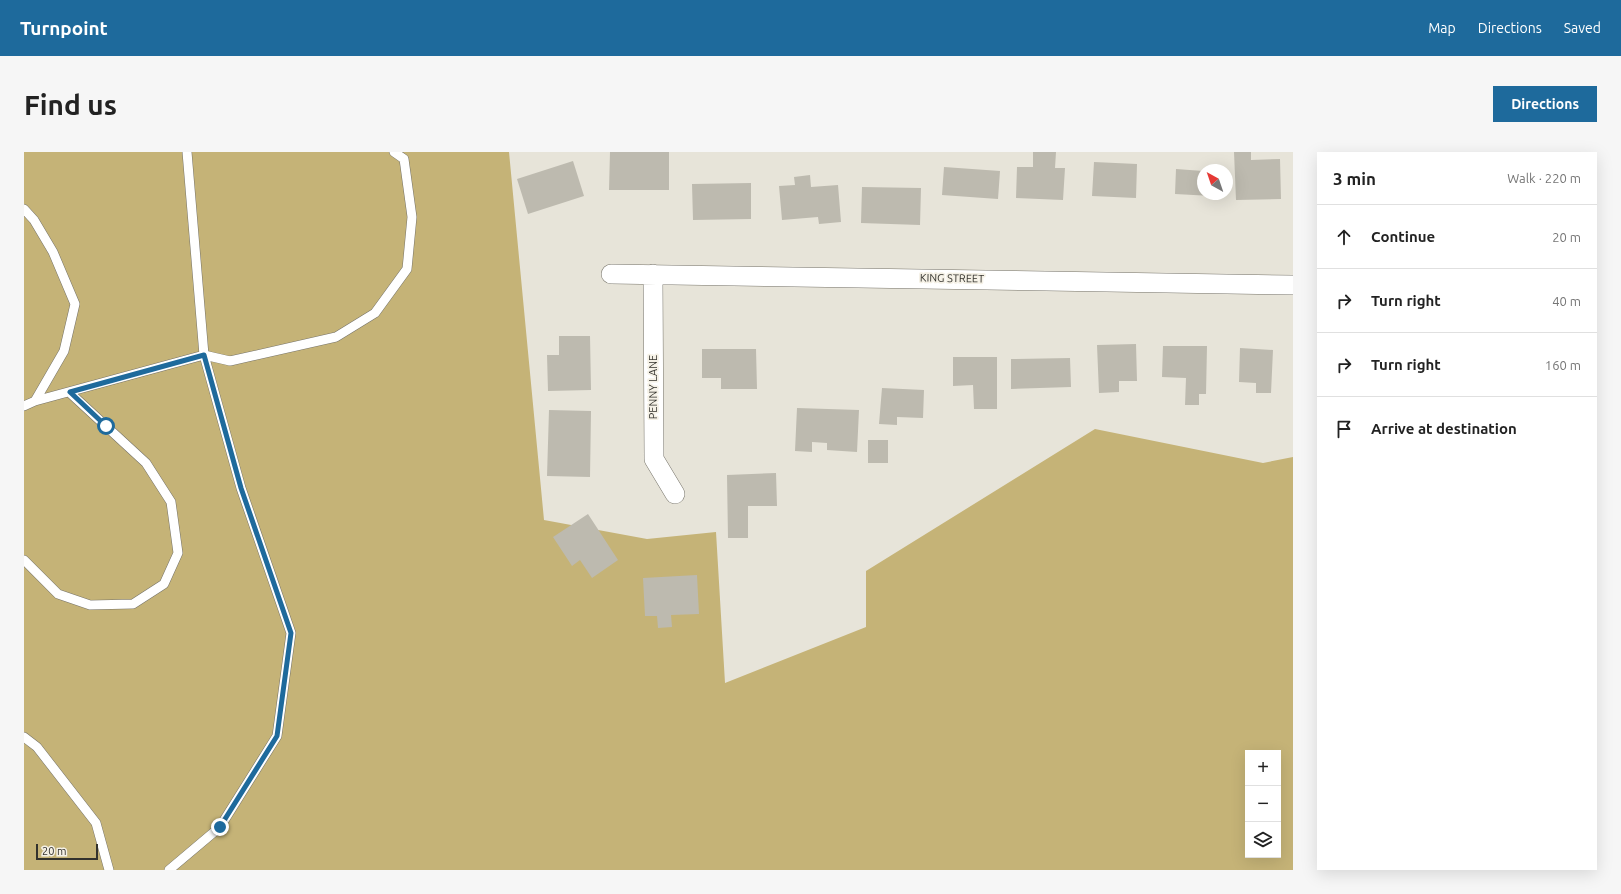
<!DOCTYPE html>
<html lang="en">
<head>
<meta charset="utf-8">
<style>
  :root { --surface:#fff; --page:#f6f6f6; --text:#222; --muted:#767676; --line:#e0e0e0; --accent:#1e6a9c }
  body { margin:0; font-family:Ubuntu,sans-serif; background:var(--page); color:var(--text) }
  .controls { position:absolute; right:12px; bottom:12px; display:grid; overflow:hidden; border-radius:0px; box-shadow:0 4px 16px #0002 }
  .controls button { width:36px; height:36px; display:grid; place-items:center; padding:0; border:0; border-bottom:1px solid var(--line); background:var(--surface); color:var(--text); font:20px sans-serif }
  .compass { position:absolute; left:1173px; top:12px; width:36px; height:36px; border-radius:50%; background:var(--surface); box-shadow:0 4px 16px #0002; rotate:320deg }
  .scale { position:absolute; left:12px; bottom:10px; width:62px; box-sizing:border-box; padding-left:4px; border:2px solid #33322d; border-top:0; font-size:11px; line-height:14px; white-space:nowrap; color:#33322d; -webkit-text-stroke:3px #f5f1e6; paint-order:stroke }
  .stop { position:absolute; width:12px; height:12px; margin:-9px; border:3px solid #1e6a9c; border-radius:50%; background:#fff }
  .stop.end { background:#1e6a9c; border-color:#fff; box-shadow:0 1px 4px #0008 }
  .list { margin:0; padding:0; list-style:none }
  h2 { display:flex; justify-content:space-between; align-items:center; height:52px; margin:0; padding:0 16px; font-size:17px }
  h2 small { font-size:13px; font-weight:400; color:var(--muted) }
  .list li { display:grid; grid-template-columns:26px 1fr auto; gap:12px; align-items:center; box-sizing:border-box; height:64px; padding:0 16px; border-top:1px solid var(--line) }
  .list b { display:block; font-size:15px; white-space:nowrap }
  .list em { font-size:13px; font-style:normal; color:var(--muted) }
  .icon { flex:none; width:22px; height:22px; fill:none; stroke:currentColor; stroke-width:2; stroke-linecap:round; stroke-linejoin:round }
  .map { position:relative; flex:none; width:1269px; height:718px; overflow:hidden; border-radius:0px }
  header { display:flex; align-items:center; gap:24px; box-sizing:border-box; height:56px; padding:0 20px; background:var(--accent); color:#fff }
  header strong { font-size:19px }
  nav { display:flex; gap:22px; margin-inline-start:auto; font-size:14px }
  .intro { display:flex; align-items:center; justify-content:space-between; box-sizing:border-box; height:96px; padding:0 24px }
  h1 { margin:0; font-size:28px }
  .button { padding:10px 18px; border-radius:0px; background:var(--accent); color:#fff; font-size:14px; font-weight:700 }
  main { display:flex; gap:24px; padding:0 24px }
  aside { flex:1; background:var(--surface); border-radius:0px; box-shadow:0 4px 16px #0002 }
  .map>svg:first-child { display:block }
  .green { fill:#c5b377; fill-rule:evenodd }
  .building { fill:#bdbaaf }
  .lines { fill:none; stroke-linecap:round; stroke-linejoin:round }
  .service-casing { stroke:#767369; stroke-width:10 }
  .minor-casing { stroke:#767369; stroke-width:20 }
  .service { stroke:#fff; stroke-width:9 }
  .minor { stroke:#fff; stroke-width:19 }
  .route { stroke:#1e6a9c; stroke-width:5 }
  .labels { text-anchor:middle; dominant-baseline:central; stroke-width:3.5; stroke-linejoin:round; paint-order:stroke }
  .street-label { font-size:11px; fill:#33322d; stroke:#f5f1e6 }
</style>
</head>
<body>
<header>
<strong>Turnpoint</strong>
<nav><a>Map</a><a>Directions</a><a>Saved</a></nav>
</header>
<div class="intro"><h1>Find us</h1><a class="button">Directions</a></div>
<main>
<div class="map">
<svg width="1269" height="718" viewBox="0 0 1269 718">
  <rect width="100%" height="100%" fill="#e7e4d9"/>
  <path class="green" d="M0,0H485L520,368L623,387L692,380L701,531L842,475V419L1071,277L1239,311L1269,305V718H0ZM1224,601H1254V703H1224Z"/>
  <path class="building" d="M586,0H645V38H585Z
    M1009,0H1032L1031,16H1041L1039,48L992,46L993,15H1009Z
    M1210,0H1227V8L1256,7L1257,47L1212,48Z
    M549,9L560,44L504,62L493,27Z
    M1070,10L1113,12L1112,46L1068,44Z
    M920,15L976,19L974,47L918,43Z
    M1152,17L1179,19V42H1188V44L1151,42Z
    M786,23L787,35L814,33L817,70L795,72L794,65L758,68L755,34L771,33L770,25Z
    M727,31V67L669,68L668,32Z
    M838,35L897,36L896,73L837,71Z
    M535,184H566L567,238L524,239L523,203H535Z
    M1112,192L1113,229H1095V240L1075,241L1073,193Z
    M1139,194H1183L1182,242H1175V253H1161L1162,226L1138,225Z
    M1216,196L1249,198L1247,241H1232V231L1215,230Z
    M678,197H732L733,237H697V226H678Z
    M929,205H973V257H950L949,233L929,234Z
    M1046,206L1047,235L987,237V207Z
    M858,236L900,238L899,266L873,265V273L855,272Z
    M773,256L835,258L833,300L803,298V291L788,290V300L771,299Z
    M525,258L567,259L566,325L523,324Z
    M844,288H864V311H844Z
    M752,321L753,354H724V386H704L703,323Z
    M564,362L594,408L568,426L556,408L548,414L529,385Z
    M673,423L675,462L647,463L648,475L634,476L633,464H621L619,426Z"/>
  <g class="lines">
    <g class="service-casing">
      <path id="service" d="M163,0L180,203L206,209L312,185L351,161L383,117L388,65L380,7L370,0
        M0,57L10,68L29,100L51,152L40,199L11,249L0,254
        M11,249L180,203L217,336L267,481L253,584L196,675L145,718
        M0,408L34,442L66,453L109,452L140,432L154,401L147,350L122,311L45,240
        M0,585L13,595L72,671L85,718"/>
    </g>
    <g class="minor-casing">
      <path id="minor" d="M587,122L1269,133
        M629,122L630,307L651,342"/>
    </g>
    <use href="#service" class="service"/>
    <use href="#minor" class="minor"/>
  </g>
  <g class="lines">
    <path class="route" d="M82,274L46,240L180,203L217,336L267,481L253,584L196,675"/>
  </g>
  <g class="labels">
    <g class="street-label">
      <text transform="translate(928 126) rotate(1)">KING STREET</text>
      <text transform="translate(629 235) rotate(-90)">PENNY LANE</text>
    </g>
  </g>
</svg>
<div class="controls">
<button>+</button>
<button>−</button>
<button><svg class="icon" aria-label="layers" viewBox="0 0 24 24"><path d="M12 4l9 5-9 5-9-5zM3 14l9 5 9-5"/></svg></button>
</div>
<svg class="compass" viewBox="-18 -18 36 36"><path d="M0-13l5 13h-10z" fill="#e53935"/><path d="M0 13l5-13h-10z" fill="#767676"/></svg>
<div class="scale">20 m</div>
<div class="stop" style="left:82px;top:274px"></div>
<div class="stop end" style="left:196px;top:675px"></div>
</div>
<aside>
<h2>3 min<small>Walk · 220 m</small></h2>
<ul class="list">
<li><svg class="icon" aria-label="ahead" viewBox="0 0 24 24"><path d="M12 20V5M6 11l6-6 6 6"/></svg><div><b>Continue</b></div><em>20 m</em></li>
<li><svg class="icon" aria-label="right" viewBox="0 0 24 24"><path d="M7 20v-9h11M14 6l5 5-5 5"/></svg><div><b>Turn right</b></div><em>40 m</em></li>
<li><svg class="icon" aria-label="right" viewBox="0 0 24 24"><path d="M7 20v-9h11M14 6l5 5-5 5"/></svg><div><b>Turn right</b></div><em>160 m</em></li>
<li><svg class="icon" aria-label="arrive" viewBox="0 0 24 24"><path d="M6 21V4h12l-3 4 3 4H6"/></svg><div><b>Arrive at destination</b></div></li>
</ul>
</aside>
</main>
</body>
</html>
